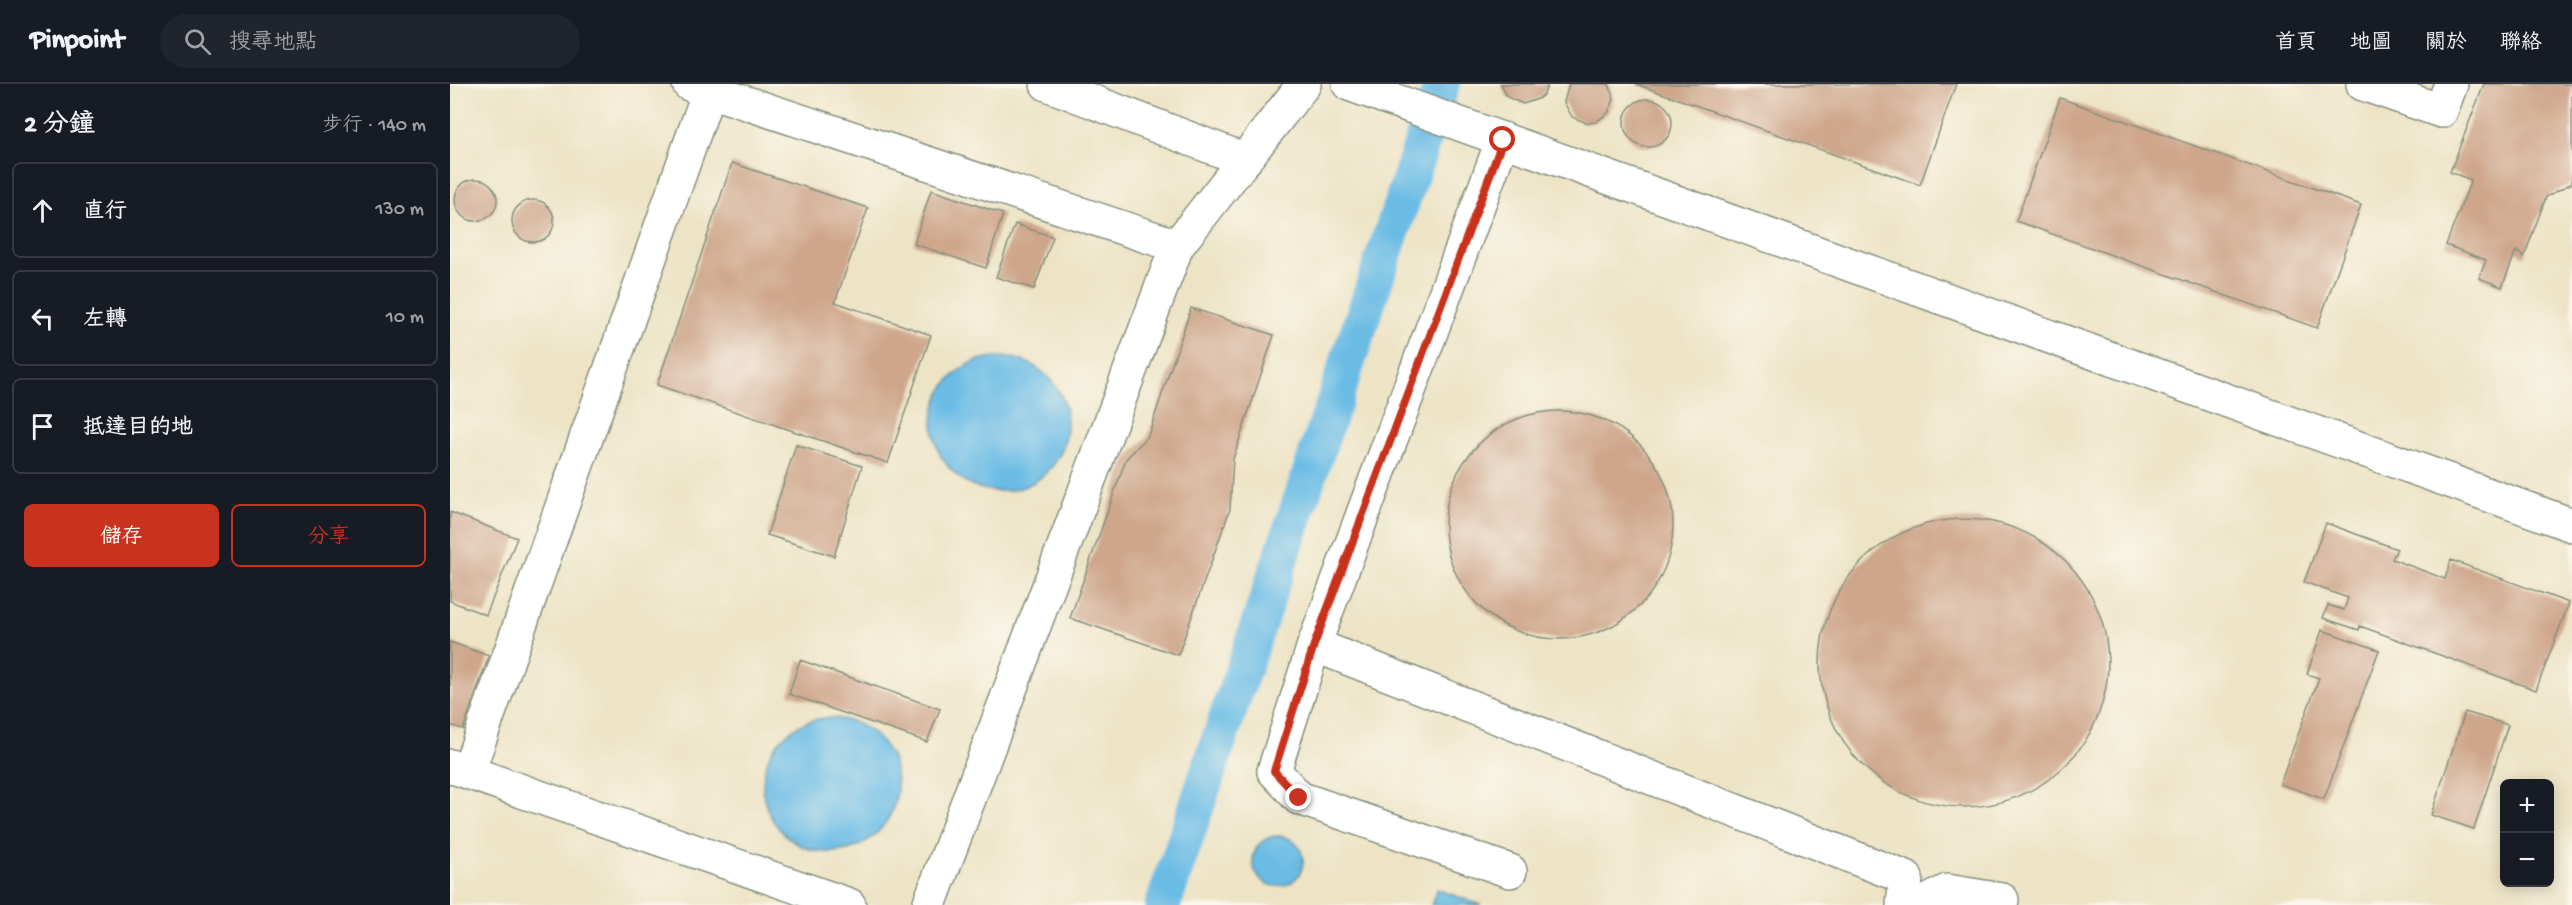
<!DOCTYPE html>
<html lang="zh-TW">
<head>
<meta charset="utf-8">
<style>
  :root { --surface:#171b24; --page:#20242c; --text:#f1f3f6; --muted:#9ea1a6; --line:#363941; --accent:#c8321e }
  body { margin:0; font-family:"Gochi Hand","LXGW WenKai TC",sans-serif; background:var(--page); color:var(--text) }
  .controls { position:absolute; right:18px; bottom:18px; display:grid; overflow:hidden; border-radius:9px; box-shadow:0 3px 15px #0003 }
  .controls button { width:54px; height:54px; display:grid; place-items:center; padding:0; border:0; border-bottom:2px solid var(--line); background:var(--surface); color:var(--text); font:30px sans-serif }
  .stop { position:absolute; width:18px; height:18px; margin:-14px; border:4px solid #c8321e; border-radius:50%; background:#fff }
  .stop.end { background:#c8321e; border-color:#fff; box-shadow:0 2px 6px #0008 }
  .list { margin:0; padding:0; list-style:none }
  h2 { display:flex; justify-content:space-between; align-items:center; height:78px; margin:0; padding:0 24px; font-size:26px }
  h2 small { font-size:20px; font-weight:400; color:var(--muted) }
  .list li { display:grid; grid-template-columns:39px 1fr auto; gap:18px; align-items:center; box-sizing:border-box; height:96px; margin:0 12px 12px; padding:0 12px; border:2px solid var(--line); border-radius:9px }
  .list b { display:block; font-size:22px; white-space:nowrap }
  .list em { font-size:20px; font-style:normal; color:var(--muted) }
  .actions { display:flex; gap:12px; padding:18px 24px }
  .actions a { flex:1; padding:14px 0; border:2px solid var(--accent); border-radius:9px; text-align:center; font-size:21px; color:var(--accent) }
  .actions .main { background:var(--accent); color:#fff }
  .icon { flex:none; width:33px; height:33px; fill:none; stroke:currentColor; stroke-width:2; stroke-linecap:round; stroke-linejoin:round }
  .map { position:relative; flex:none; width:2122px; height:821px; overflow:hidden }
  header { display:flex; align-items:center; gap:36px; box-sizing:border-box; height:84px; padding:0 30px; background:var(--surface); border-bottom:2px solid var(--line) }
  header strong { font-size:28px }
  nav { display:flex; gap:33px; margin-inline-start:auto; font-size:21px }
  .search { width:420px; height:54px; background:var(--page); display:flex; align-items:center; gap:15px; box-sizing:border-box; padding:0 21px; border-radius:33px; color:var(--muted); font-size:22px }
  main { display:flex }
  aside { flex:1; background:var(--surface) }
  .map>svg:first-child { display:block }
  .water { fill:#6abce5; stroke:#447c8c; stroke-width:1.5 }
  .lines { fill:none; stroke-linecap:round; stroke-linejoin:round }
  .canal { stroke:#6abce5; stroke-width:36 }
  .building { fill:#cea68b }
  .minor-casing { stroke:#86907d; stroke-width:36 }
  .minor { stroke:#fff; stroke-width:33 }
  .route { stroke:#c8321e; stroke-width:8 }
</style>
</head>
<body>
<header>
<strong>Pinpoint</strong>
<div class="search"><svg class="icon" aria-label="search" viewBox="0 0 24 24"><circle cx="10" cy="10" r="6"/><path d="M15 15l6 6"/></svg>搜尋地點</div>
<nav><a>首頁</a><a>地圖</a><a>關於</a><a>聯絡</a></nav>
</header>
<main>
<aside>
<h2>2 分鐘<small>步行 · 140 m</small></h2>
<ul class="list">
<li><svg class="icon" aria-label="ahead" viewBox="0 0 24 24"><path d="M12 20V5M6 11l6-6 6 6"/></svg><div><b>直行</b></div><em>130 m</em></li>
<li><svg class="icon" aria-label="left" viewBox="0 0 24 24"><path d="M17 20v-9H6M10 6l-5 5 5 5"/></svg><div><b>左轉</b></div><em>10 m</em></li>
<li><svg class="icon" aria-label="arrive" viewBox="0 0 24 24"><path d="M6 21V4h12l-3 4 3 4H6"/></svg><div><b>抵達目的地</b></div></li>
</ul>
<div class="actions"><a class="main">儲存</a><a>分享</a></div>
</aside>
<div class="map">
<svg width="2122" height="821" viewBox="0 0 2122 821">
  <rect width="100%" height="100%" fill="#fbf7ec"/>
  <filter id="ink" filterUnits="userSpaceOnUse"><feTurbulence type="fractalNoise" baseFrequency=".0167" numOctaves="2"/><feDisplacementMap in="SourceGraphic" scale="12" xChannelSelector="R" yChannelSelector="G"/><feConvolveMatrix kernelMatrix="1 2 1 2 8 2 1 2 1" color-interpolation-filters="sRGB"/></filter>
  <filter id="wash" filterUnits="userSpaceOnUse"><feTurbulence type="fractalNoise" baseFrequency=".008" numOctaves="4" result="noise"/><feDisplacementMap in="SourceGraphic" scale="24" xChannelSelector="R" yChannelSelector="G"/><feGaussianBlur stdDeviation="1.35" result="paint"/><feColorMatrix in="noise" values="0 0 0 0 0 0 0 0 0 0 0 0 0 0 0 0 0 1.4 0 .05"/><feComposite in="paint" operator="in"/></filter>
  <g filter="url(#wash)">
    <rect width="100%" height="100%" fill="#ede4c6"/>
    <path class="water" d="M483 340a67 67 0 1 1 134 0a67 67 0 1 1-134 0Z
      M313 701a67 67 0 1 1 134 0a67 67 0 1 1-134 0Z
      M803 777a25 25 0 1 1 50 0a25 25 0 1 1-50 0Z
      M987,805L1031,821H981Z"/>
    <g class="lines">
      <path class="canal" d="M713,821L992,0"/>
    </g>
    <g id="blocks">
      <path class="building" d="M1051,0H1098L1094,10L1088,15L1073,20L1057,13Z
        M1119,0H1159L1164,15L1158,29L1146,38L1137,39L1122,33L1114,18Z
        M1186,0H1506L1470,101Z
        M2034,0H2122V99L2096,113L2074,173L2066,167L2052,203L2029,194L2036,176L1996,161L2021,96L2000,88Z
        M1610,14L1911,121L1867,244L1566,137Z
        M1174 39a24 24 0 1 1 48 0a24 24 0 1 1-48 0Z
        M282,79L418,124L385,218L481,251L438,379L207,301Z
        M5 116a21 21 0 1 1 42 0a21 21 0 1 1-42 0Z
        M481,106L553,130L536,184L464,160Z
        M62 137a21 21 0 1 1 42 0a21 21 0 1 1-42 0Z
        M565,140L603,153L584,205L546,193Z
        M741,224L824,251L783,375L780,425L728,571L620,534L676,375L698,352Z
        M995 441a114 114 0 1 1 228 0a114 114 0 1 1-228 0Z
        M346,361L412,382L384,472L317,451Z
        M0,428L67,454L36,531L0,517Z
        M1370 579a144 144 0 1 1 288 0a144 144 0 1 1-288 0Z
        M1876,439L1947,465L1942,475L1995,495L2001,476L2119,519L2086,606L1910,542L1909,546L1873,534L1878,521L1894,526L1898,514L1854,498Z
        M1872,546L1929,566L1874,715L1830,700L1869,594L1857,590Z
        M0,558L39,572L13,645L0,641Z
        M350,576L490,625L477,658L339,610Z
        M2015,628L2058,641L2024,745L1981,731Z"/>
    </g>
  </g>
  <g filter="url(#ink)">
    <use href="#blocks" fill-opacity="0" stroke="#86907d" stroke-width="1.5"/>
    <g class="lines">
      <g class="minor-casing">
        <path id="minor" d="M239,0L727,162L479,821
          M597,0L795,76
          M899,0L2122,441
          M1913,0L1991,27L2001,0
          M1053,55L864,561L1456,794L1453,821
          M727,162L854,0
          M864,561L824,687L849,714L1060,787
          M0,682L399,821
          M18,688L259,7
          M1471,821L1497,807L1552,816"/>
      </g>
      <use href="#minor" class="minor"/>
    </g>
  </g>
  <g class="lines" filter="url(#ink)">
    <path class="route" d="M849,714L824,687L864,561L1053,56"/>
  </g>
</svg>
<div class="controls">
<button>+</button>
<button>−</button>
</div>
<div class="stop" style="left:1053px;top:56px"></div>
<div class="stop end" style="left:849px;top:714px"></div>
</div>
</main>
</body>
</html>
